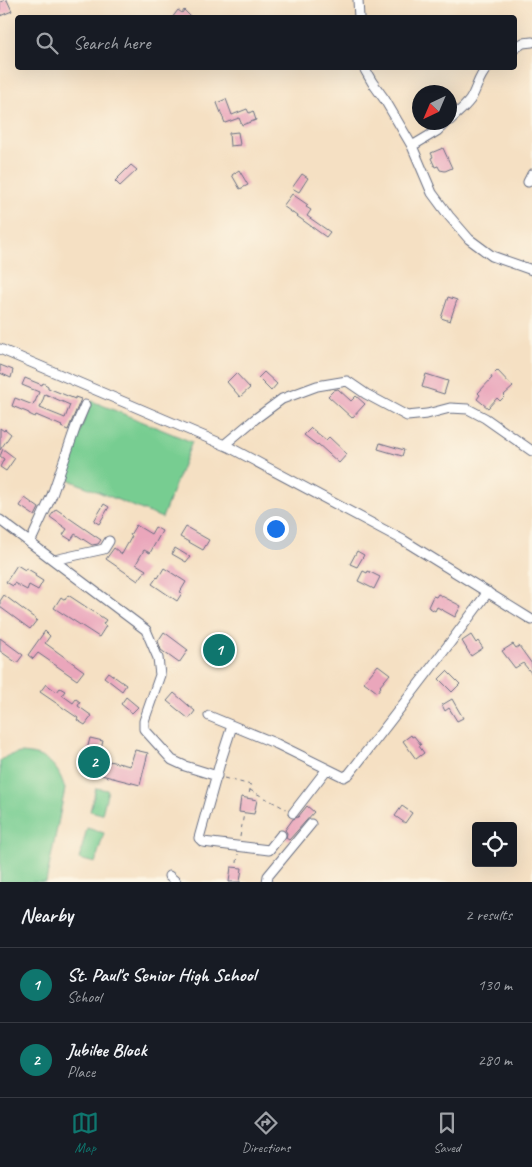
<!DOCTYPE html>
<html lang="en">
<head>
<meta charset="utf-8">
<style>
  :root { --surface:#171b24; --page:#20242c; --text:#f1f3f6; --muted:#9ea1a6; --line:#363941; --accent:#0f766e }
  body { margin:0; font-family:Caveat,sans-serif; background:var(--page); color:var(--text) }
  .controls { position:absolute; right:15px; bottom:15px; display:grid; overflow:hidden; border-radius:5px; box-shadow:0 5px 20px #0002 }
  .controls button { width:45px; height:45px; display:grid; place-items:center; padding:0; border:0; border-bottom:1px solid var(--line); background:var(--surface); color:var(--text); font:25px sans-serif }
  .compass { position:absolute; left:412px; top:85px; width:45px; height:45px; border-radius:50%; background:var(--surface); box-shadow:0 5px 20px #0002; rotate:224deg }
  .you { position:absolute; left:275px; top:528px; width:18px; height:18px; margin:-12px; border:4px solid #fff; border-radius:50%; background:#1a73e8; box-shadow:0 0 0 8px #1a73e833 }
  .badge { display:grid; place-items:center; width:32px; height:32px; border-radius:50%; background:var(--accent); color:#fff; font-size:16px; font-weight:700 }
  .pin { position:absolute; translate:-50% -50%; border:2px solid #fff; box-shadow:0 1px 5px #0006 }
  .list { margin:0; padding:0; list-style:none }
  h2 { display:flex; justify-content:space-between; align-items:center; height:65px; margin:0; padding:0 20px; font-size:21px }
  h2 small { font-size:16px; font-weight:400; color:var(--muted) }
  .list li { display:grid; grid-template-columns:32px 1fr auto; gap:15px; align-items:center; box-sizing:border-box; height:75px; padding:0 20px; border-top:1px solid var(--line) }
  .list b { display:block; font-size:19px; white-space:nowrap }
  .list p { margin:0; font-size:16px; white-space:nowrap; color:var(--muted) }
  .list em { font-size:16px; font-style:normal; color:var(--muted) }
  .icon { flex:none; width:28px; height:28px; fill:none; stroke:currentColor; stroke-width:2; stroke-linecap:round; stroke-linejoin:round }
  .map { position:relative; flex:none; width:532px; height:882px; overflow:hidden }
  .search { position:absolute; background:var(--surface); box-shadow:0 5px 20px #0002; left:15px; right:15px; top:15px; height:55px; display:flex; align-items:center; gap:12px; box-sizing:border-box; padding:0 18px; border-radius:5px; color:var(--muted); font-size:19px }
  .sheet { height:215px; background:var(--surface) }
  nav { display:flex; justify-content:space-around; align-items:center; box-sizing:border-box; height:70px; border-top:1px solid var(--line); background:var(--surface); font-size:14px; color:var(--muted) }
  nav a { display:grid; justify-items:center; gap:2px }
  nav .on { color:var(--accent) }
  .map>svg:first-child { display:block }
  .green { fill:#77cd91; stroke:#497e78 }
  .building { fill:#eaa6bb; fill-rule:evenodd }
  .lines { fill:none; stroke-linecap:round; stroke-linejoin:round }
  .minor-casing { stroke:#676d81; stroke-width:11 }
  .path { stroke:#676d81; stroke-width:1; stroke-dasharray:4 4; stroke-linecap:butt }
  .minor { stroke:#fff; stroke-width:9 }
</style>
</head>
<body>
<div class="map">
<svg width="532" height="882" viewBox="0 0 532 882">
  <rect width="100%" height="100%" fill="#fcf5e5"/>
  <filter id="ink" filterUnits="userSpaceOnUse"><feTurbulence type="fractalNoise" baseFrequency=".02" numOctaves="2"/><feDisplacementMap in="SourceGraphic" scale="10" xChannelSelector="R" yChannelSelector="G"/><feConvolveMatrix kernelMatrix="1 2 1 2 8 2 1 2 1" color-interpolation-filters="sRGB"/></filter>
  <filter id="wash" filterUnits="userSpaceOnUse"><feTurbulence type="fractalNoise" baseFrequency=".0096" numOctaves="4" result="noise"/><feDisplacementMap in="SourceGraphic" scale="20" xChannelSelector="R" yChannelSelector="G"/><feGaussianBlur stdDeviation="1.12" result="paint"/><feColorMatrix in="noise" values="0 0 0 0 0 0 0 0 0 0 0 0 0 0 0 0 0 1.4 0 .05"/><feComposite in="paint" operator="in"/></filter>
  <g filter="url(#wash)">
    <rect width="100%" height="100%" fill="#f5e0c3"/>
    <path class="green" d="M92,401L192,442L162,518L62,477Z
      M20,753C46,754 58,764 65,789L46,882H0V761L7,756Z
      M96,788L108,790L102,814L90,811Z
      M87,828L104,833L95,863L79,859Z"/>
    <g id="blocks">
      <path class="building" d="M6,0H7L12,11L0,16V2Z
        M178,10L182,13L184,10L192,18H172Z
        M226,99L232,115L247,109L249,113L253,111L256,120L242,125L239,118L225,123L217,103Z
        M238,132L240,145L230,146L229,133Z
        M443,148L452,168L445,171L440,170L438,166L435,167L431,158L433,157L431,153Z
        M131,165L137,170L120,186L115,181Z
        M239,170L248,185L240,189L232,175Z
        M302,174L308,178L299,192L292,188Z
        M292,194L308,205L306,207L311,210L307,216L330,232L326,237L283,206Z
        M448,297L457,300L450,321L441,318Z
        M0,365L13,370L11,378L0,373Z
        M497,370L513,387L504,395L505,396L500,401L497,398L488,408L477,399L480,395L478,393L492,378L491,376Z
        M264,372L277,384L271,391L258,378Z
        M236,373L250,388L240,397L227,382Z
        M426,374L448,381L444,394L422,387Z
        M25,378L42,385L43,383L48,386V388L75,399V397L81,399L68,430L61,427L62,426L36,415L35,417L29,414V413L12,406L15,398L33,405L34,402H35L39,392L22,385ZM45,394L70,405L65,418L40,408Z
        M338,389L351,401L356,396L365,404L352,418L328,396L334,390Z
        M0,428L4,431L5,429L11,434L0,450Z
        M311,428L326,440L329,437L347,454L339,463L318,444L317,445L304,435Z
        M380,443L404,450L402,456L378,449Z
        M3,449L15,458L6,471L0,467L4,459L0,456Z
        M25,498L39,508L35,516L20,506Z
        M104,504L109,507L99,524L94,521Z
        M56,509L101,540L98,544L92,545L75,534L71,540L63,535L67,529L50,517Z
        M136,525L151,534L155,527L162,531L150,553L144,550L136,564L146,570L138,581L106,559L114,548L122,554L132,536L130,535Z
        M186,527L209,540L203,550L180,537Z
        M175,548L190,557L186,562L172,554Z
        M357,551L364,555L357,567L350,564Z
        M17,565L25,570L26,568L36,574L35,576L43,581L38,590L29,585L27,590L14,583L13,586L6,582Z
        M164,568L186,582L180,592L182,593L177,601L152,584L157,577L158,578Z
        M363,571L367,573L368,571L380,577L374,589L358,581Z
        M438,594L461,606L455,617L437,607L435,611L428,607L433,596L436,597Z
        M4,595L37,620L30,629L0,607V601Z
        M68,595L106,620L103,624L106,626L99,637L54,608L61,597L65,600Z
        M45,631L50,636L45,643L84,671L77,680L38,653L33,659L28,655Z
        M164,632L188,650L179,663L161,650L158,641Z
        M471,635L476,643L478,641L483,648L471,656L462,641Z
        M0,638L23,655L17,663L0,651Z
        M513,644L516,648L519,646L532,664V674L523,663L515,668L502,651Z
        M378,665L390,674L380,686L381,687L377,692L364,682Z
        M447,671L460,684L452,692L439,679Z
        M108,672L126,685L122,691L104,677Z
        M46,684L57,692L60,688L65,691L62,695L73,703L76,699L80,702L78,706L92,716L85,725L77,720L78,718L40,692Z
        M174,693L195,711L189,719L167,701Z
        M126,697L138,707L132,713L121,704Z
        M452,699L463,718L457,721L449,708L445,711L442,705Z
        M411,735L412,737L414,736L421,745L419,746L424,753L416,759L403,741Z
        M90,738L103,741L98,760L109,763V761L130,766L135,750L148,753L140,785L82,770Z
        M241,797L257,800L254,814L239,812Z
        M307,806L314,812L289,840L286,838L287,833L285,830L293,819L298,817Z
        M402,806L412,813L405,823L395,816Z
        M231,867L242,868L240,882H229Z"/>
    </g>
  </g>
  <g filter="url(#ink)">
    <use href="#blocks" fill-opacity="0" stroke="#676d81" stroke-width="1"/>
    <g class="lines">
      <g class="minor-casing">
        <path id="minor" d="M358,0L359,18
          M514,49L523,43L532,42
          M364,68L372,82L385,100L412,146L432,193L449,216L469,239L492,256L532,270
          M450,120C457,113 464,108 470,100C477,89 478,77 487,68
          M412,146L437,131L446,122
          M528,182L532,174
          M0,349L229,447L403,540L532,620
          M224,445L255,419L282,399L317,386L347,381L366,394L407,416L427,414L450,408L468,409L485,418L532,451
          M0,520L146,630L158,658L160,675L144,721V729L172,760L185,766L217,776
          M30,543L52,495L76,426L85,405
          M54,560L104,549L109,541
          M209,716L277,744L344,777L349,774C396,714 443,653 488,592
          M232,726L220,763L199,838L203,842L269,850L281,835
          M293,813L327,769
          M169,876L176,882
          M267,882L268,876L311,824"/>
      </g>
      <path class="path" d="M224,778L251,785L249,794
        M250,790L286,809
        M240,837L244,813
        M237,863L238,854"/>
      <use href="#minor" class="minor"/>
    </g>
  </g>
</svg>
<div class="controls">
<button><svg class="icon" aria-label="locate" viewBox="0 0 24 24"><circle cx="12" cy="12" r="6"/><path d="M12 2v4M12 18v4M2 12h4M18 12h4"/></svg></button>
</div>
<svg class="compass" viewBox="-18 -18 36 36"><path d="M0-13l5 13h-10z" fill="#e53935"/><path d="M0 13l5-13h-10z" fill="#9ea1a6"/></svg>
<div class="you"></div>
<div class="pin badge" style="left:219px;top:650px">1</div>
<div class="pin badge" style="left:94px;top:762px">2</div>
<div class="search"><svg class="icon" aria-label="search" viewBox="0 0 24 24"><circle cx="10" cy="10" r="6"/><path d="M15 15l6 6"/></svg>Search here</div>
</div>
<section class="sheet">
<h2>Nearby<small>2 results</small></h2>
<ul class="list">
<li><span class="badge">1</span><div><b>St. Paul's Senior High School</b><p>School</p></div><em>130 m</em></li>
<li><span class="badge">2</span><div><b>Jubilee Block</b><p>Place</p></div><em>280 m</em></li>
</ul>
</section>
<nav>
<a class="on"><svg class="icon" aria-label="map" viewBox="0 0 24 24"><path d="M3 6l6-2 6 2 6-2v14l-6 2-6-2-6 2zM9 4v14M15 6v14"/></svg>Map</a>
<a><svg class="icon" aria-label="directions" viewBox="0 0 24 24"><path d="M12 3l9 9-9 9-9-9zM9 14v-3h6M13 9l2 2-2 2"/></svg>Directions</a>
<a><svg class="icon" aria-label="saved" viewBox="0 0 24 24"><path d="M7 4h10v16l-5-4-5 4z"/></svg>Saved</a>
</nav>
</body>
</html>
